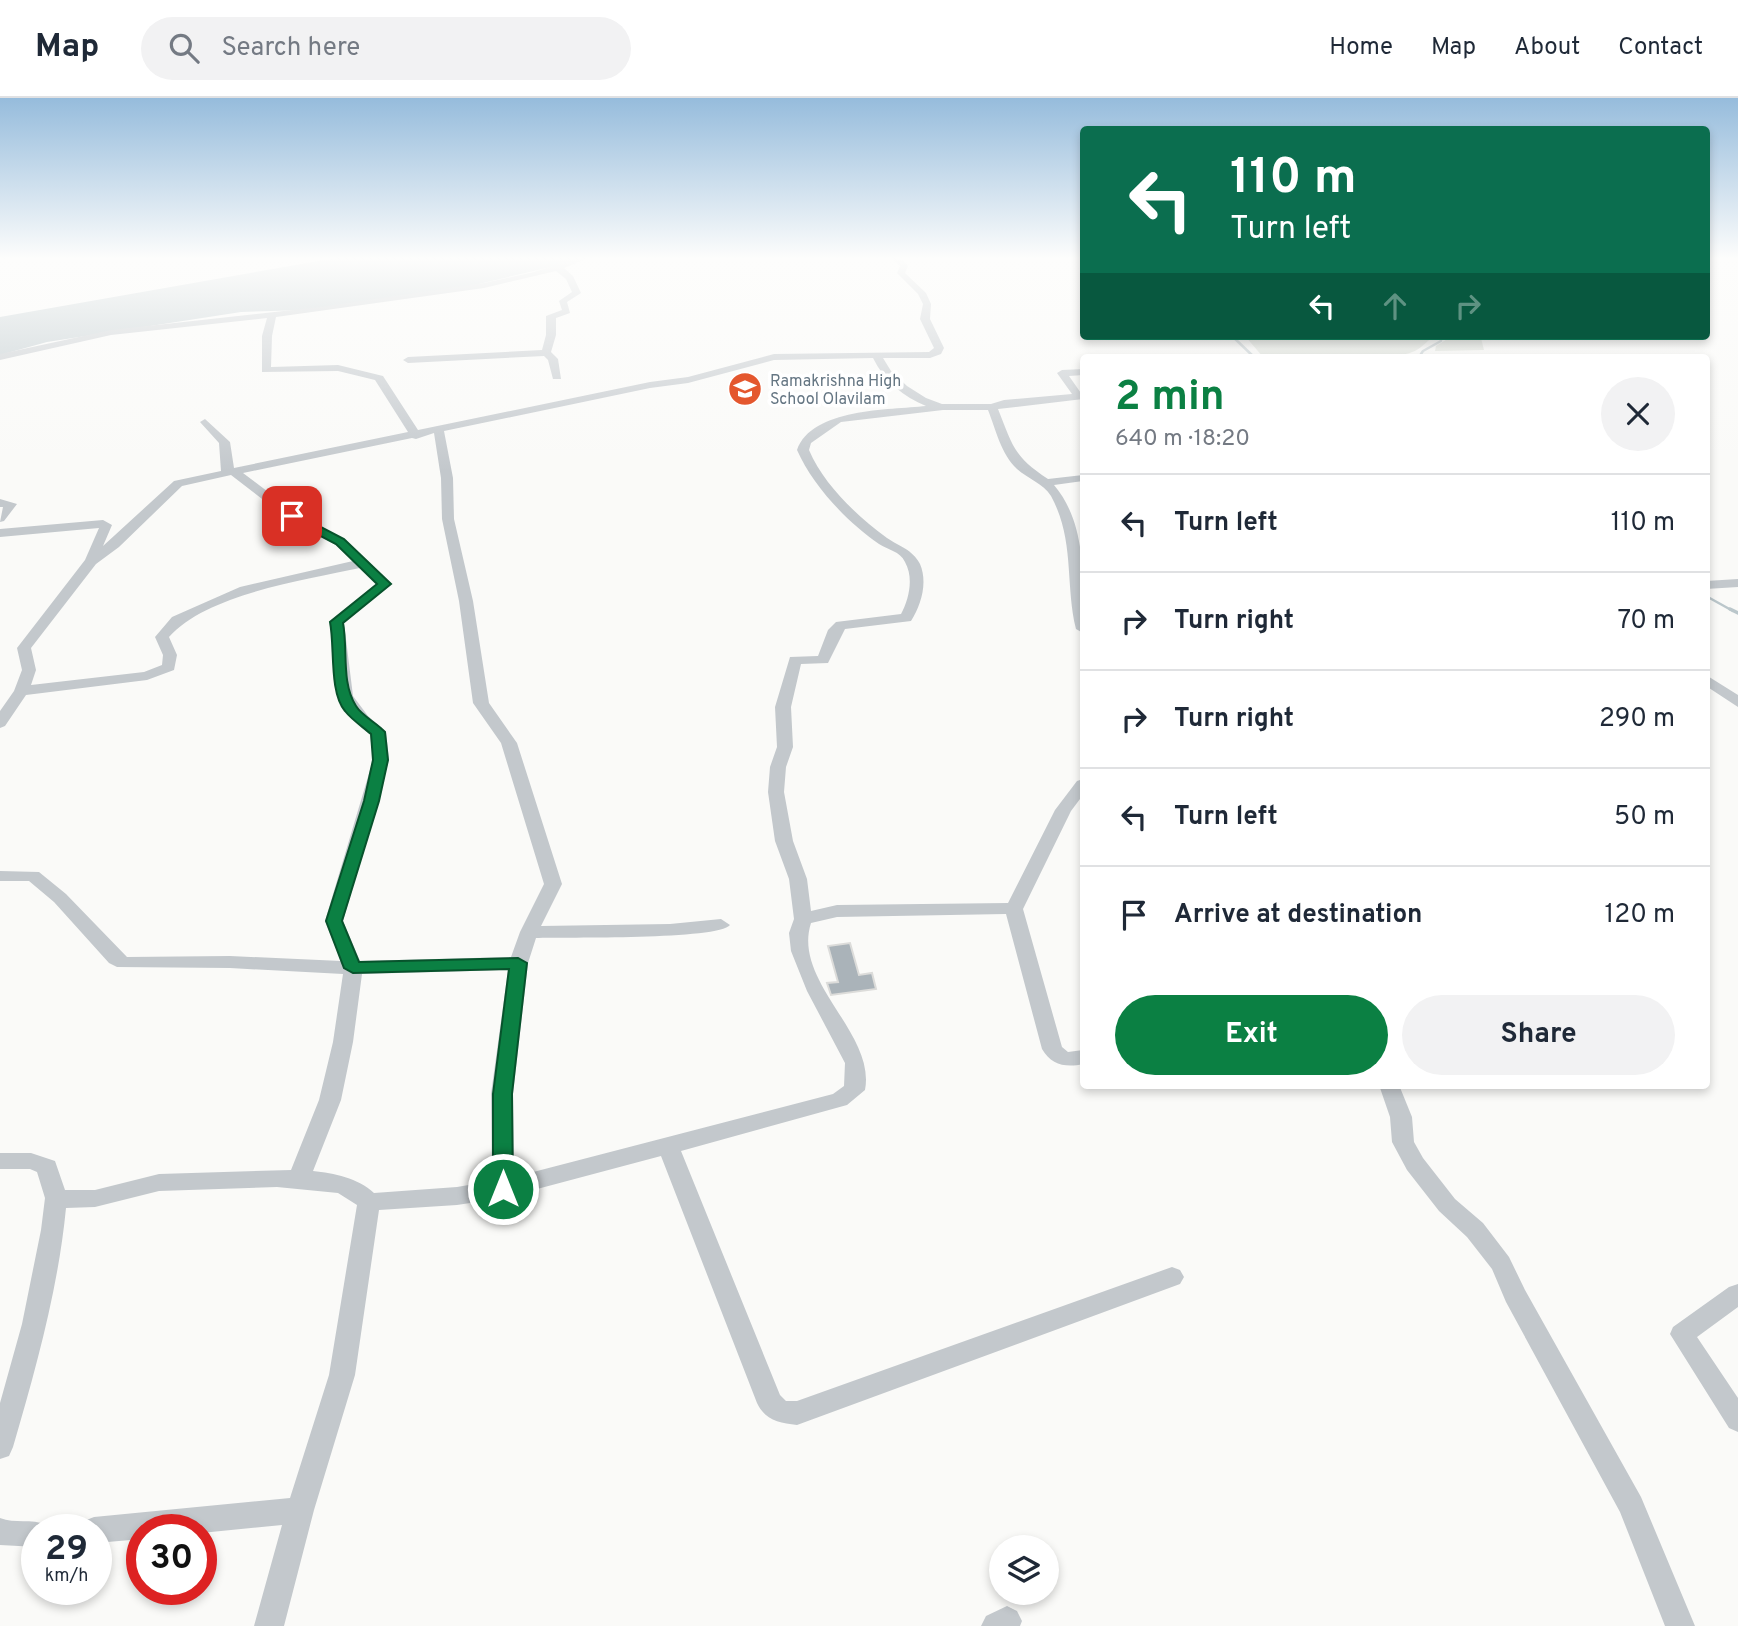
<!DOCTYPE html>
<meta charset="utf-8">
<style>
:root{--surface:#fff;--page:#f2f2f3;--text:#1f2937;--muted:#747a83;--line:#e0e1e3;--accent:#0b8043}
body{margin:0;font-family:Overpass,sans-serif;background:var(--page);color:var(--text);height:100vh;display:flex;flex-direction:column;font-size:26px;white-space:nowrap}
*{box-sizing:border-box;margin:0}
p{font-size:23px;color:var(--muted)}
.icon{flex:none;width:38px;height:38px;fill:none;stroke:currentColor;stroke-width:2;stroke-linecap:round;stroke-linejoin:round}
.map{position:relative;flex:1;overflow:hidden}
.panel{position:absolute;left:1080px;top:256px;width:630px;height:735px;display:flex;flex-direction:column;background:var(--surface);border-radius:7px;box-shadow:0 4px 10px #0003}
.panel>*{flex:none}
.banner{position:absolute;left:1080px;top:28px;width:630px;height:214px;border-radius:7px;box-shadow:0 4px 10px #0003;background:#0b6e4f;color:#fff;overflow:hidden}
.buttons{position:absolute;left:989px;top:1437px;display:grid;gap:14px}
.buttons a{display:grid;place-items:center;width:70px;height:70px;border-radius:50%;background:var(--surface);box-shadow:0 4px 10px #0003;font-size:35px}
.speed{position:absolute;left:21px;top:1416px;display:flex;gap:14px;font-size:35px;font-weight:700;text-align:center}
.speed>*{display:grid;place-content:center;width:91px;height:91px;border-radius:50%;background:var(--surface);box-shadow:0 4px 10px #0003;line-height:1}
.speed small{font-size:18px;font-weight:400}
.speed .limit{border:10px solid #d22;background:#fff;color:#111}
.pin{position:absolute;display:grid;place-items:center;width:60px;height:60px;color:#fff;margin:-30px;border-radius:14px;box-shadow:0 4px 10px #0006}
.me{position:absolute;width:77px;margin:-38px;rotate:0deg;stroke-linejoin:round;filter:drop-shadow(0 0 5px #0008)}
.turn{display:flex;align-items:center;gap:24px;height:147px;padding:0 35px;font-size:32px}
.turn .icon{width:91px;height:91px;stroke-width:2.5}
.turn b{display:block;font-size:49px;line-height:60px}
.lanes{display:flex;align-items:center;height:66px;padding:0 35px;background:#0003;justify-content:center;gap:35px;direction:ltr}
.lanes .off{opacity:.35}
.round{display:grid;place-items:center;flex:none;width:74px;height:74px;border-radius:37px;background:var(--page)}
.summary{display:flex;align-items:center;justify-content:space-between;height:119px;padding:0 35px}
h1{font-size:42px;font-weight:700;line-height:52px;color:var(--accent)}
.button{display:flex;gap:14px;margin-top:auto;padding:14px 35px}
.button a{flex:1;height:80px;border-radius:42px;background:var(--accent);color:#fff;font-size:28px;font-weight:700;line-height:80px;text-align:center}
.button a+a{background:var(--page);color:var(--text)}
ul{padding:0;list-style:none}
li{display:flex;align-items:center;gap:21px;height:98px;padding:0 35px;border-top:2px solid var(--line)}
li div{flex:1}
li b{display:block;font-size:26px}
li em{font-style:normal}
header{display:flex;align-items:center;gap:42px;box-sizing:border-box;height:98px;padding:0 35px;background:var(--surface);border-bottom:2px solid var(--line)}
header strong{font-size:33px}
nav{display:flex;gap:38px;margin-inline-start:auto;font-size:24px}
.search{width:490px;height:63px;background:var(--page);display:flex;align-items:center;gap:18px;box-sizing:border-box;padding:0 24px;border-radius:38px;color:var(--muted);font-size:26px}
.map>svg:first-child{display:block}
.green{fill:#dadfd7}
.water{fill:#bbc7cb}
.lines{fill:none;stroke-linecap:round;stroke-linejoin:round}
.stream-far1{stroke:#bbc7cb;stroke-width:2.5}
.stream{stroke:#bbc7cb;stroke-width:3.5}
.building{fill:#aab3b9;stroke:#dcdcda;stroke-width:2}
.street{fill:#c3c8cc;fill-rule:evenodd}
.route{fill:#0b8043;stroke:#07532c;stroke-width:2}
.labels{text-anchor:middle;stroke-width:7;stroke-linejoin:round;paint-order:stroke}
.far-poi-label{font-size:16px;fill:#657683;stroke:#fff;text-anchor:start}
</style>
<header>
<strong>Map</strong>
<div class="search"><svg class="icon" aria-label="search" viewBox="0 0 24 24"><circle cx="10" cy="10" r="6"/><path d="M15 15l6 6"/></svg>Search here</div>
<nav><a>Home</a><a>Map</a><a>About</a><a>Contact</a></nav>
</header>
<div class="map">
<svg width="1738" height="1528" viewBox="0 0 1738 1528">
<rect width="100%" height="100%" fill="#fafaf8"/>
<!-- green -->
<path class="green" d="M1245,238h191c-8,3 -13,11 -21,15 -29,13 -117,6 -152,6z
M1449,238h36l-4,2 3,12 -49,1 1,-5 13,-8z"/>
<!-- water -->
<path class="water" d="M341,159h241l-14,6 -102,24 -160,23 -65,2 -194,30 -47,13v-38z"/>
<g class="lines">
<!-- stream-far1 -->
<path class="stream-far1" d="M1232,238l22,21
M1419,259l4,-6 18,-10 -1,-5
M1706,498l27,15"/>
<!-- stream -->
<path class="stream" d="M1730,511l8,4"/>
</g>
<!-- building -->
<path class="building" d="M850,845l9,32 13,-2 4,16 -45,6 -4,-12 11,-1 -10,-36z"/>
<g class="lines">
<!-- street -->
<path class="street" d="M0,159h21l-21,3z
M580,159h11l-27,11 9,8 8,17 -14,9 3,11 -14,5v17l-5,17 7,7 3,20h-8l-5,-19 -4,-4 -136,7 -5,-3 5,-3 134,-7 4,-15v-19l16,-6 -3,-9 13,-9 -6,-13 -10,-8 -72,17 -208,29 -4,19 -1,31 67,-2 45,11 35,54 232,-48 38,-5 86,-23 155,-2 5,-4 -14,-29 3,-15 -5,-10 -21,-21 3,-7 -11,-9h12l7,9 -3,7 21,20 5,11 -1,15 14,29 -3,6 -11,4h-47l8,13 16,15 19,12 16,6h49l13,-4 68,-6 -15,-21 5,-3 21,-1v6l-14,1 14,20v3l-85,10c15,37 15,47 50,70l35,-4v6l-29,4c34,40 29,99 29,148l-7,-4c-11,-45 -1,-89 -25,-133 -8,-13 -23,-17 -34,-27 -16,-15 -21,-39 -29,-59h-45l-102,12 -30,21 -2,7c15,35 48,66 78,88 13,9 25,11 33,26 8,19 1,41 -9,57l-66,8 -17,34 -27,1 -10,43 2,40 -7,20 -2,25 9,49 14,38 4,32 26,-6 171,-2 47,-93 22,-29 6,-2v16l-12,16 -48,98 39,138 6,5 15,-2v14c-17,4 -32,1 -41,-15l-36,-135 -169,3 -26,6c-19,59 65,110 54,167l-18,15 -166,46 99,244 6,6h11l375,-134 8,3 4,7 -4,7 -383,141c-18,-2 -32,-5 -40,-22l-96,-247 -158,42 -46,7 -78,5 -24,165 -41,135 -30,116h-30l28,-101 -81,8v-3h-59v9l-46,4v-13h-16l4,-9 10,-4 196,-19 39,-123 28,-170 -19,-12 -61,-6 -118,4 -64,16 -29,1c-8,82 -30,160 -53,239l-4,9 -9,3v-56l22,-79 19,-94 4,-32 -8,-26 -7,-3h-30v-16h31l24,8 10,29h30l64,-16 132,-4 28,-70 14,-58 10,-68 -113,-6 -113,-1 -8,-4 -55,-61 -25,-21h-29v-10l39,1 27,22 61,63 103,-1 111,5 -16,-40 48,-161 -3,-26c-44,-36 -33,-61 -40,-112l47,-38 -17,-16c-56,12 -153,26 -191,69l8,18 -3,15 -27,10 -121,15 -21,31 -5,2v-17l14,-20 8,-21 -5,-22 68,-88 14,-32 -99,9v-8l103,-9 9,5 -9,21 71,-65 47,-10 -2,-28 -19,-21 5,-3 25,23 4,26 174,-36 -33,-52 -37,-9 -76,1v-36l5,-18 -156,17 -111,25v-6l111,-24 209,-23 164,-24 50,-11zM873,260c11,23 31,39 53,48 -37,4 -114,2 -129,44 16,36 50,72 82,94 9,6 21,7 26,18 9,16 4,37 -4,52l-65,8 -8,8 -10,26 -28,1 -15,50 2,40 -7,20 -2,25 7,49 14,38 5,40 -5,14 2,18 16,40 38,72 -1,23 -11,8 -319,83 -1,-83 15,-131 8,-25c28,-1 183,2 194,-13l-9,-6 -51,5 -129,2 21,-42 -45,-141 -28,-40 -16,-102 -19,-82 -1,-41 -9,-47 206,-43 38,-5 86,-23zM434,335l7,45 1,41 17,82 14,102 28,40 43,141 -24,48 -9,25 -151,4 -17,-40 46,-161 -3,-28 -18,-16 -15,-20 -9,-73 48,-39 -48,-45 -48,-26 -53,-40 169,-35 4,1zM231,377l57,44 48,26 17,16 -113,26 -68,30 -17,20 8,18 -1,10 -18,7 -113,13 5,-15 -5,-22 65,-84 23,-17 63,-61zM508,872l-17,124 1,87 -35,6 -83,6c-16,-15 -40,-20 -61,-22l28,-71 12,-58 9,-68z
M0,401l17,5 -13,17 -4,1 3,-15h-3z
M1738,481v8l-32,2v-8z
M1706,577l32,20v12l-32,-21z
M1379,987h20l13,32 2,25 9,16 32,41 28,24 26,34 16,33 116,207 54,129h-30l-45,-114 -114,-210 -14,-33 -25,-32 -28,-26 -32,-41 -15,-28 -2,-25z
M1738,1186v23l-41,30 41,61v34l-9,-4 -59,-94 3,-7 56,-40z
M0,1420c15,6 31,0 47,7l2,5h-12v17l-37,-2z
M1007,1508l10,5 5,10 -2,5h-39l5,-10z"/>
</g>
<!-- sky -->
<linearGradient id="sky" x2="0" y2="1"><stop stop-color="#96bcdc"/><stop offset="0.43" stop-color="#fdfdfc"/><stop offset="1" stop-color="#fdfdfc" stop-opacity="0"/></linearGradient>
<rect width="1738" height="373" fill="url(#sky)"/>
<!-- route -->
<path class="route" d="M288,416h8l48,25 47,45 -48,39c5,26 -2,60 13,83 6,10 21,17 29,26l3,28 -9,41 -37,120 17,41 159,-4 9,5 -15,131 1,95 -3,5 -7,3 -7,-3 -3,-5v-95l16,-125 -156,4 -9,-5 -18,-47 38,-120 9,-41 -2,-26c-8,-7 -19,-14 -26,-23 -16,-19 -10,-64 -15,-89l47,-38 -41,-40 -48,-25z"/>
<!-- icons -->
<defs>
<g id="school-disc" transform="scale(1.75)"><circle r="9.5" fill="#e4572e" stroke="#fff"/><path d="M0-5L7-2L0 1L-7-2ZM-4 1L0 2.5L4 1V4Q0 6-4 4Z" fill="#fff"/></g>
</defs>
<g fill-rule="evenodd">
<use href="#school-disc" x="745" y="291"/>
</g>
<g class="labels">
<!-- far-poi labels -->
<g class="far-poi-label">
<text x="770" y="288">Ramakrishna High<tspan x="770" dy="18">School Olavilam</tspan></text>
</g>
</g>
</svg>
<div class="buttons">
<a><svg class="icon" aria-label="layers" viewBox="0 0 24 24"><path d="M12 4l9 5-9 5-9-5zM3 14l9 5 9-5"/></svg></a>
</div>
<div class="speed"><div>29<small>km/h</small></div><div class="limit">30</div></div>
<div class="pin" style="left:292px;top:418px;background:#d93025"><svg class="icon" aria-label="arrive" viewBox="0 0 24 24"><path d="M6 21V4h12l-3 4 3 4H6"/></svg></div>
<svg class="me" style="left:503px;top:1091px" viewBox="-20 -20 40 40"><circle r="17" fill="#0b8043" stroke="#fff" stroke-width="3"/><path d="M0-11L8 9 0 5-8 9z" fill="#fff"/></svg>
<div class="banner">
<div class="turn"><svg class="icon" aria-label="left" viewBox="0 0 24 24"><path d="M17 20v-9H6M10 6l-5 5 5 5"/></svg><div><b>110 m</b>Turn left</div></div>
<div class="lanes"><svg class="icon" aria-label="left" viewBox="0 0 24 24"><path d="M17 20v-9H6M10 6l-5 5 5 5"/></svg><svg class="icon off" aria-label="ahead" viewBox="0 0 24 24"><path d="M12 20V5M6 11l6-6 6 6"/></svg><svg class="icon off" aria-label="right" viewBox="0 0 24 24"><path d="M7 20v-9h11M14 6l5 5-5 5"/></svg></div>
</div>
<section class="panel">
<div class="summary"><div><h1>2 min</h1><p>640 m · 18:20</p></div><a class="round"><svg class="icon" aria-label="close" viewBox="0 0 24 24"><path d="M6 6l12 12M18 6L6 18"/></svg></a></div>
<ul>
<li><svg class="icon" aria-label="left" viewBox="0 0 24 24"><path d="M17 20v-9H6M10 6l-5 5 5 5"/></svg><div><b>Turn left</b></div><em>110 m</em></li>
<li><svg class="icon" aria-label="right" viewBox="0 0 24 24"><path d="M7 20v-9h11M14 6l5 5-5 5"/></svg><div><b>Turn right</b></div><em>70 m</em></li>
<li><svg class="icon" aria-label="right" viewBox="0 0 24 24"><path d="M7 20v-9h11M14 6l5 5-5 5"/></svg><div><b>Turn right</b></div><em>290 m</em></li>
<li><svg class="icon" aria-label="left" viewBox="0 0 24 24"><path d="M17 20v-9H6M10 6l-5 5 5 5"/></svg><div><b>Turn left</b></div><em>50 m</em></li>
<li><svg class="icon" aria-label="arrive" viewBox="0 0 24 24"><path d="M6 21V4h12l-3 4 3 4H6"/></svg><div><b>Arrive at destination</b></div><em>120 m</em></li>
</ul>
<div class="button"><a>Exit</a><a>Share</a></div>
</section>
</div>
